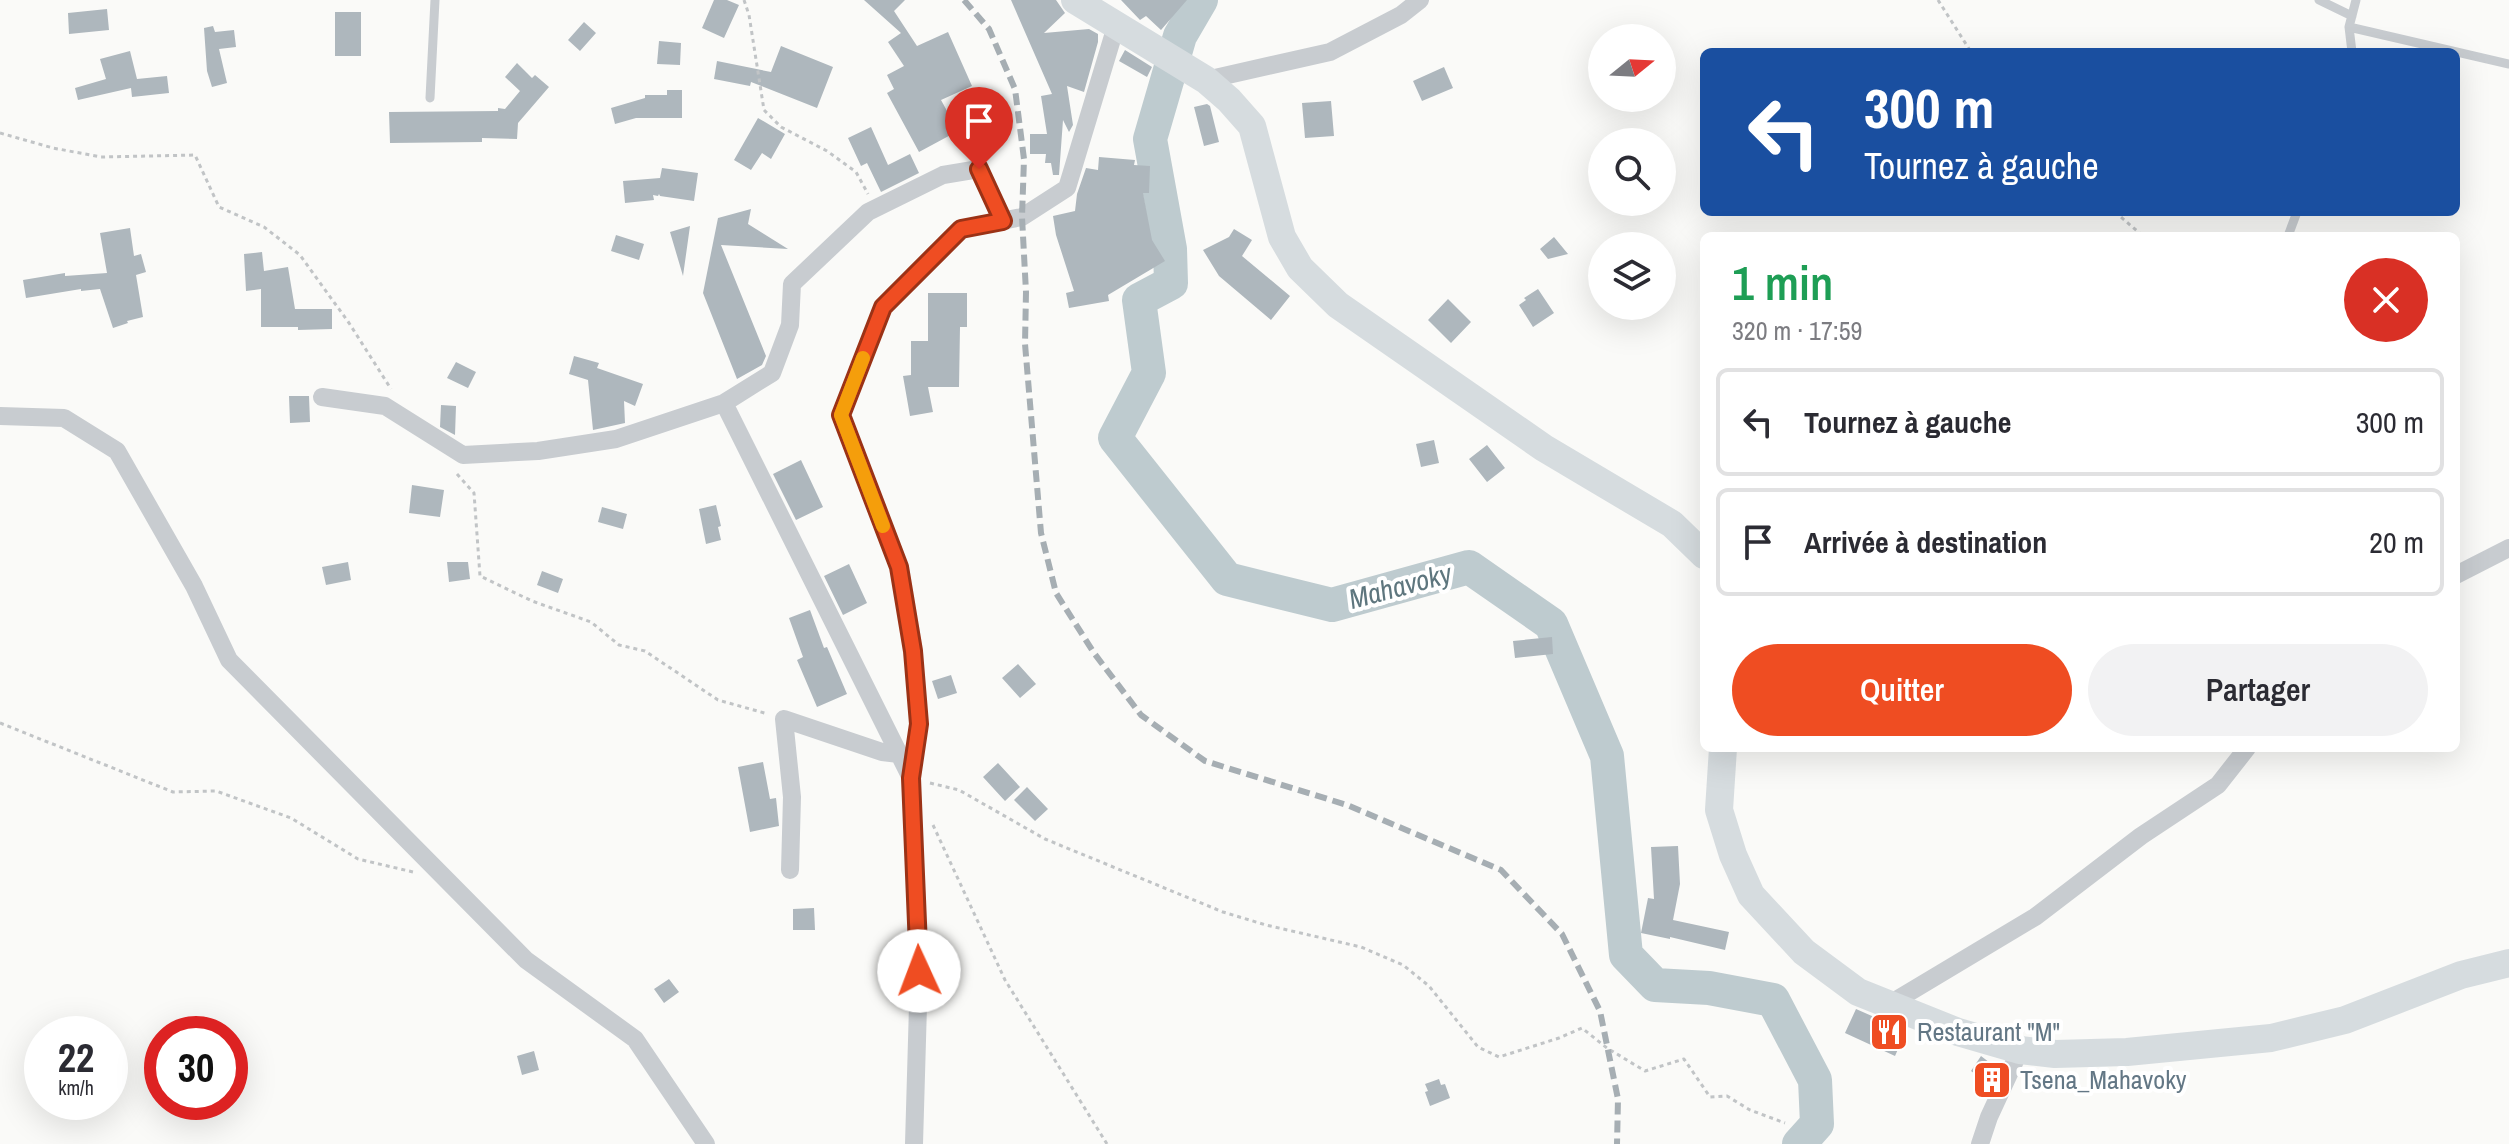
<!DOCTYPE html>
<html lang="fr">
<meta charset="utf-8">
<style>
:root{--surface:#fff;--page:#f2f2f3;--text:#2b2b33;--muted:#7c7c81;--line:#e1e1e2;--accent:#ef4d22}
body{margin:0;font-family:"Archivo Narrow",sans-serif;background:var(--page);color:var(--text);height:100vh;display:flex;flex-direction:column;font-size:30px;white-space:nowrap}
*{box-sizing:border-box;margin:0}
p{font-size:26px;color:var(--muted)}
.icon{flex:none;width:44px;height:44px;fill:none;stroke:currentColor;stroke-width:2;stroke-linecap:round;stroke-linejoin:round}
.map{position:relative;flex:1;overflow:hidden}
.panel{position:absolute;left:1700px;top:232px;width:760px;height:520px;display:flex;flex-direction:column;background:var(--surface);border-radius:12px;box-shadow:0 8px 32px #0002}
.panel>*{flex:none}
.banner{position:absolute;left:1700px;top:48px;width:760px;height:168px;border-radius:12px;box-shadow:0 8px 32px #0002;background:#1a4fa0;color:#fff;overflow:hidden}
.needle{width:52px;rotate:72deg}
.tools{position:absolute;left:1588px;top:24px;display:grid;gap:16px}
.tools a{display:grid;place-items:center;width:88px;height:88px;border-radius:50%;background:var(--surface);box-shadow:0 8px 32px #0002;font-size:40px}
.speed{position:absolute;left:24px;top:1016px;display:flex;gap:16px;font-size:40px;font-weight:700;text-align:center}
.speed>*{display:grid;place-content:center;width:104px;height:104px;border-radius:50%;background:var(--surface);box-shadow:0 8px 32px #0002;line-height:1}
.speed small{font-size:20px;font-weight:400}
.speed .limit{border:12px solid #d22;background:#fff;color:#111}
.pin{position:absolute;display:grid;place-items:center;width:68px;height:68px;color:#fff;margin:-82px -34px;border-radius:50% 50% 50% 0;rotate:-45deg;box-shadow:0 0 8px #0007}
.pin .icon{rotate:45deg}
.me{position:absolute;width:88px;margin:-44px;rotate:358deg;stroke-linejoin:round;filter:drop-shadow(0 0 6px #0008)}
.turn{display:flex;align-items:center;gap:28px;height:168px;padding:0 32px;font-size:36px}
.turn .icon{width:104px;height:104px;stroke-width:2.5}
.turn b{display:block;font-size:56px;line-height:68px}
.round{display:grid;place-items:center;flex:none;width:84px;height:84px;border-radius:42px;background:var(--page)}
.headline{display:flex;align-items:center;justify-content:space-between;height:136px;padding:0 32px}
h1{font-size:48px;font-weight:600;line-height:60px;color:#1e9e55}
.cta{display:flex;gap:16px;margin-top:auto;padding:16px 32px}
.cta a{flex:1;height:92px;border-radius:48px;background:var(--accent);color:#fff;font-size:32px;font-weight:600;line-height:92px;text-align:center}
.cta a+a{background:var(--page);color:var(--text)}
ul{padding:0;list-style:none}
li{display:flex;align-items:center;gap:24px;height:108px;margin:0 16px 12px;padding:0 16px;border:4px solid var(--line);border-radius:12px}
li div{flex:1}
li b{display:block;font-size:30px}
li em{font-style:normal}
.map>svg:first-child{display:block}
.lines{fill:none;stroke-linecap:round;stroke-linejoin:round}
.river{stroke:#becbcf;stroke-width:34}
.building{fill:#aeb7bd}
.path{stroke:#c1c4c6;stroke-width:3;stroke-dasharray:4 4;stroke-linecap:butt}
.service{stroke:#c8ccd0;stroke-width:9}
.minor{stroke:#c8ccd0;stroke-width:18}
.primary{stroke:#d6dcdf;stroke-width:28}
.rail{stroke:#a6aeb3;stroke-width:6;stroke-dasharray:12 6;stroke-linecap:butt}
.route-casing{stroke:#9b3216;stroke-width:20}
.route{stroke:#ef4d22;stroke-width:14}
.slow{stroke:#f59e0b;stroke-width:14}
.labels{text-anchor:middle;stroke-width:8;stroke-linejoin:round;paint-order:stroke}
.poi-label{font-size:26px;fill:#637785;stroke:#fff;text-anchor:start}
.water-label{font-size:28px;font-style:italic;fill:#5e767e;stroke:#fff}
</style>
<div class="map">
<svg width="2509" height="1144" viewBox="0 0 2509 1144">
<rect width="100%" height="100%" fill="#fafaf8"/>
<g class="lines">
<!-- river -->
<path class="river" d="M1201,0l-21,36 -30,103 20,110 1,34 -32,17 10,73 -34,65 112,141 105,26 137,-38 82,57 56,132 19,199 29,30 54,3 64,12 42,80 2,44 -18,20"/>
</g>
<!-- building -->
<path class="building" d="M714,0h13l12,5 -15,33 -22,-10z
M864,0h41l-11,11 23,35 31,-14 24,54 -31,14 17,31 -39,21 -32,-59 7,-4 -7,-14 17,-9 -16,-24 13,-9z
M1011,0h45l9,13 -21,20 45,-4 9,5v8l-14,50 -17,-6 6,39 -4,7 -6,-12 -4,55h-6l-2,-12h-6l1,-9h-16v-20h17l-6,-38 11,-2z
M1121,0h66l-26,30 -15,-14 -6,4z
M107,9l2,21 -40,4 -1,-21z
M335,12h26v44h-26z
M584,22l12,11 -16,18 -12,-11z
M213,26l2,6 19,-2 2,17 -17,2 8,34 -15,4 -5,-16 -3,-43z
M659,41l22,2 -1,22 -23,-1z
M781,46l52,21 -16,41 -66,-26 -1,4 -36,-7 3,-18 54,11z
M1125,50l27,17 -5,10 -28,-16z
M130,51l7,28 30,-3 2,17 -37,4 -1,-9 -53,12 -3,-12 31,-9 -6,-20z
M517,63l15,15 3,-3 14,12 -31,36 -1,16 -35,-1v4l-92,1 -1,-31 109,-1v-3l7,1 15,-18 -15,-14z
M1444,67l9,21 -31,13 -9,-20z
M667,90h15v28h-46l-21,6 -4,-16 34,-10v-3h22z
M1331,101l3,35 -29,2 -3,-35z
M1207,104l3,2 9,36 -15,4 -10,-39z
M758,118l27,16 -14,25 -9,-6 -11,17 -17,-10z
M871,127l17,38 22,-11 9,19 -38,19 -14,-29 -6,3 -13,-28z
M1099,157l36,3 -1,5 16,1 -1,27h-6l9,47 13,21 -57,34 1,6 -40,7 -3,-15 8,-2 -18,-56 -3,-19 22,-5 2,-17 9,-26 12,2z
M662,168l36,5 -4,28 -34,-5 -1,-2 -1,2 -5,-1 1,5 -29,3 -2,-22 37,-3z
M751,209l-3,15 40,25 -67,-4 45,111 -4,9 -25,14 -34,-86 15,-75z
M690,226l-7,50 -13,-44z
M130,228l4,28 7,-2 5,18 -10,3 7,42 -16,4 1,2 -15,5 -13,-39 -19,2v-2l-55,9 -3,-18 42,-7v3l42,-3 -7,-40z
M1234,229l18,11 -10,16 48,40 -19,24 -52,-44 -16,-26 26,-13z
M616,235l28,9 -5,16 -28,-9z
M1554,237l14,17 -20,5 -8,-10z
M262,252l2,19 24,-4 7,42h37v20l-34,1v-3h-37v-38l-15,2 -2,-37z
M1538,289l16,24 -21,14 -14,-22 7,-5 -2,-2z
M928,293h39v34h-7l-1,60h-31l5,25 -23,4 -7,-40 8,-1v-34h17z
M1448,299l23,23 -20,21 -23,-23z
M574,356l25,7 -2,5 46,16 -8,22 -11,-5 1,22 -32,7 -5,-50 -19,-6z
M456,362l20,10 -8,16 -21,-10z
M289,396h20l1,26 -20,1z
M441,405l15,1 -1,29 -15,-8z
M1434,440l5,23 -18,4 -5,-23z
M1487,445l18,23 -18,14 -18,-23z
M801,460l22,47 -27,13 -23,-46z
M412,485l32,5 -4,27 -31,-4z
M716,505l5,21 -3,1 3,13 -15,4 -7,-35z
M602,507l25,7 -4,15 -25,-7z
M348,562l3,18 -25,5 -4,-18z
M447,562h21l2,17 -21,3z
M849,564l18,39 -24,12 -19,-39z
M542,571l21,8 -5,14 -21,-8z
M810,610l14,38 3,-1 20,47 -30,13 -20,-47 6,-3 -14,-39z
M1552,637l1,17 -38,4 -2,-17z
M1018,664l18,20 -16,14 -18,-20z
M951,675l6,18 -19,6 -6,-18z
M763,762l7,37 6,-1 3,28 -29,6 -12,-65z
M998,763l22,24 -15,14 -22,-24z
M1027,787l21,22 -13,12 -21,-21z
M1678,846l2,38 -7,36 56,12 -4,18 -55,-13v2l-29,-6 7,-35 6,1 -3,-52z
M814,908l1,22h-22v-21z
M669,979l10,13 -15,11 -10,-14z
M1856,1009l50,22 -11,25 -50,-23z
M534,1051l5,19 -17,5 -5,-19z
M1981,1056l17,13 -8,16 -19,-14z
M1439,1079l2,6 4,-1 5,14 -20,8 -5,-14 3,-1 -3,-7z"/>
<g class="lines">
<!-- path -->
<path class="path" d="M744,0l5,15 15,95 17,17 46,24 29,21 12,22
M1938,0l33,52
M0,133l53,15 48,9 94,-2 24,52 45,20 36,28 49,68 42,66
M2115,212l28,24
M457,474l17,19 6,83 52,25 59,21 28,23 26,6 73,49 50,14
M0,723l173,69 43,-1 75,27 67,41 55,13
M930,783l29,7 86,49 178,73 43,13 95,22 42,18 26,21 49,61 21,10 60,-19 23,-10 25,20 38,23 39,-12 26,38 17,-1 23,14 35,13
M933,825l72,155 102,164"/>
<!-- service -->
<path class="service" d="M2319,0l33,16
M2349,27l160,37
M2352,52l-3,-25 7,-27
M430,98l5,-98
M2288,236l9,-24"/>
<!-- minor -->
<path class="minor" d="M1206,80l124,-28 71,-37 19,-15
M322,397l63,9 78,49 75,-4 78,-12 108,-36
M0,416l64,2 53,33 77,135 35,74 297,300 109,79 71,105
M2456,575l53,-27
M911,778l-187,-375 48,-30 18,-48 2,-41 76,-72 75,-37 36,-6 24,52
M790,870l2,-73 -8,-78 98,33 17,2
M1888,1005l147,-88 106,-81 77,-51 29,-37
M914,1144l5,-173 -8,-193 8,-54 -6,-73 -14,-84 -58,-152 42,-108 78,-78 61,-12 45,-29 49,-162
M1980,1144l9,-27 31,-67"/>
<!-- primary -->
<path class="primary" d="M1075,0l131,80 23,20 23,26 30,111 18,31 38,37 206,143 128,76 32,31
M1723,748l-4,62 14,45 18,40 53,57 54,40 100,40 62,18 35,4 72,-2 144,-14 74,-18 116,-45 48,-12"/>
<!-- rail -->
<path class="rail" d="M964,0l25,29 26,60 9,70 -2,58 4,75 -1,52 16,189 15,60 38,60 47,62 64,46 142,44 154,65 61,64 38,77 18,88 -1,45"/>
</g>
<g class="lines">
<!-- route casing -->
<g class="route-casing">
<path id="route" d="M919,971l-8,-193 8,-54 -6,-73 -14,-84 -58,-152 42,-108 78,-78 42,-8 -24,-52"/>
</g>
<!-- route -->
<use href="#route" class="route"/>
<!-- slow -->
<path class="slow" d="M863,358l-22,57 42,111"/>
</g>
<!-- icons -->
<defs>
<g id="restaurant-square" transform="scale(2)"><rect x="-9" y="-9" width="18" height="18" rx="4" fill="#ef4d22" stroke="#fff"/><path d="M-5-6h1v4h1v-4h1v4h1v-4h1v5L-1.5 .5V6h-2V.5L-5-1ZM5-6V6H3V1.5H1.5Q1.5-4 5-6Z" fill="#fff"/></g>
<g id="building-square" transform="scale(2)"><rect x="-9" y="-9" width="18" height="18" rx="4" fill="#ef4d22" stroke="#fff"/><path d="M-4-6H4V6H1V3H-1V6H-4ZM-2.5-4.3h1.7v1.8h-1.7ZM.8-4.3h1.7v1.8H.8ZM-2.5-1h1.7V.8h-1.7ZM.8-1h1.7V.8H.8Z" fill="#fff"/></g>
</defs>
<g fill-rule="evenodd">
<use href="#restaurant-square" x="1889" y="1032"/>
<use href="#building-square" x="1992" y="1080"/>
</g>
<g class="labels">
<!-- poi labels -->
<g class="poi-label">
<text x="1917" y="1041">Restaurant "M"</text>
<text x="2020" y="1089">Tsena_Mahavoky</text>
</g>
<!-- water labels -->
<g class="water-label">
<text transform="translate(1400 586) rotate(-15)" y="10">Mahavoky</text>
</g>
</g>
</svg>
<div class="tools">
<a><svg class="needle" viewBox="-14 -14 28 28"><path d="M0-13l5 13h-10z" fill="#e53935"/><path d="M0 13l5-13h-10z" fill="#7c7c81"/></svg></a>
<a><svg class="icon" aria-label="search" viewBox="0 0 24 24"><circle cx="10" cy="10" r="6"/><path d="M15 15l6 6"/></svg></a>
<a><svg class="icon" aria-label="layers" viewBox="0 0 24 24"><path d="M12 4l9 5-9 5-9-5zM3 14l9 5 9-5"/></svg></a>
</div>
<div class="speed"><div>22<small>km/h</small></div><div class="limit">30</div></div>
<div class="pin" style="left:979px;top:169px;background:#d93025"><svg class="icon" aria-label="arrive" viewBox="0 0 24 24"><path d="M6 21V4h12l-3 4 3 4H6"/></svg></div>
<svg class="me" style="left:919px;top:971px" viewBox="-20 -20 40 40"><circle r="19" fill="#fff"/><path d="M0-13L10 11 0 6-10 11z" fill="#ef4d22"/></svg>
<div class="banner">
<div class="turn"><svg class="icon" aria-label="left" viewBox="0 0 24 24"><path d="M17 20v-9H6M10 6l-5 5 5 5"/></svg><div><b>300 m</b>Tournez à gauche</div></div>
</div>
<section class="panel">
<div class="headline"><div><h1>1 min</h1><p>320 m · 17:59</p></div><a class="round" style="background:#d93025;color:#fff"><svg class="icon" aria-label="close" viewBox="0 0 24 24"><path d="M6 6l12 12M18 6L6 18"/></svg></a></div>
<ul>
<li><svg class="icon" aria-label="left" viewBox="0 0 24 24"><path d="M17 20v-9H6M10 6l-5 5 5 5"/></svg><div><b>Tournez à gauche</b></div><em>300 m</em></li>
<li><svg class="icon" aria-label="arrive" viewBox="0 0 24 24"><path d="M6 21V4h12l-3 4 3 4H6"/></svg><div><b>Arrivée à destination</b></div><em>20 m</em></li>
</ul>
<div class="cta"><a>Quitter</a><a>Partager</a></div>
</section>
</div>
